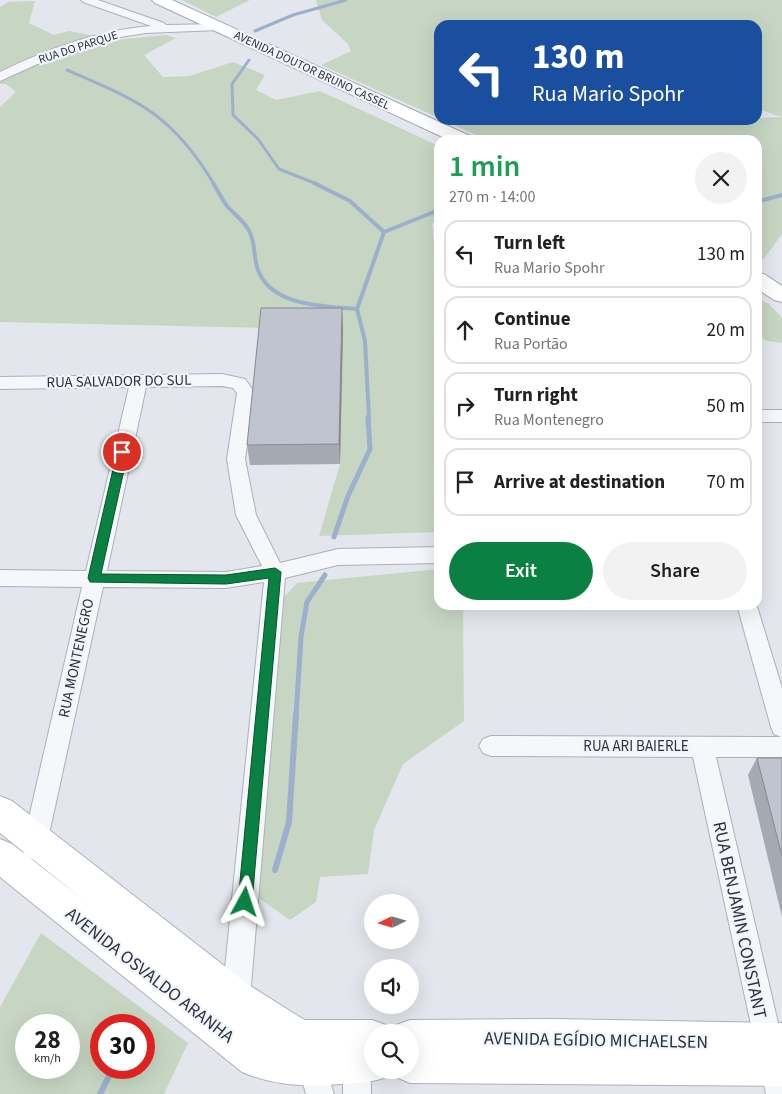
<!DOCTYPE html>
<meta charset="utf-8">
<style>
:root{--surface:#fff;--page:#f2f2f2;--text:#202124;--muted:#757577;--line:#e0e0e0;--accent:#0b8043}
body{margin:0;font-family:"Source Sans 3",sans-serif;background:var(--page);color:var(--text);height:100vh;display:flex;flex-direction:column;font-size:19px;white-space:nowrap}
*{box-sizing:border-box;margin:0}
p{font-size:16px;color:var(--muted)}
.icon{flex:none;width:28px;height:28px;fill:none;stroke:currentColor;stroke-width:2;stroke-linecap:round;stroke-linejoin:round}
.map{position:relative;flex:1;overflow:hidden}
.sheet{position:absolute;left:434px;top:135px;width:328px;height:475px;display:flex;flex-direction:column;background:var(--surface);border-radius:15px;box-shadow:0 5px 20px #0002}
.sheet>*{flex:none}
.banner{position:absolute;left:434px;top:20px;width:328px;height:105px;border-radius:15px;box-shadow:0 5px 20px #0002;background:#1a4fa0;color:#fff;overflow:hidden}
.needle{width:32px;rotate:265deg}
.fabs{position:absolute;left:364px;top:894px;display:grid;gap:10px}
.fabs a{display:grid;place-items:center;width:55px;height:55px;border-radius:50%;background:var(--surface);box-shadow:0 5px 20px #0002;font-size:25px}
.speed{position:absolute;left:15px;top:1014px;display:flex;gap:10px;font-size:25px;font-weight:700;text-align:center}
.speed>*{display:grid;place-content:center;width:65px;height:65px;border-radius:50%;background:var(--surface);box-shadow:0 5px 20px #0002;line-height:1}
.speed small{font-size:12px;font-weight:400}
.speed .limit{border:8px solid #d22;background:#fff;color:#111}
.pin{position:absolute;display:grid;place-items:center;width:42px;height:42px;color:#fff;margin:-21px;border:2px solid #fff;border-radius:50%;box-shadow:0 1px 5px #0007}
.me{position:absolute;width:55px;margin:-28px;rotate:5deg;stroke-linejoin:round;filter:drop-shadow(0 0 4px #0008)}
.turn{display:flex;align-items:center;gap:18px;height:105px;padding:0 15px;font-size:22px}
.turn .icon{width:65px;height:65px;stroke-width:2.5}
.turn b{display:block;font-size:35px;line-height:42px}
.round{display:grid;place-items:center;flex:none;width:52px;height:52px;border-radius:26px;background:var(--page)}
.overview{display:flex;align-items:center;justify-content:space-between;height:85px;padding:0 15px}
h1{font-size:30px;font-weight:600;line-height:38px;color:#1e9e55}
.primary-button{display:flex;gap:10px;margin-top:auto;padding:10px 15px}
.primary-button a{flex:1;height:58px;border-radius:30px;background:var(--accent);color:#fff;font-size:20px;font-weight:600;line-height:58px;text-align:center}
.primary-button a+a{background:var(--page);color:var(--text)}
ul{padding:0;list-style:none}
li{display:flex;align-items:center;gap:15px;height:68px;margin:0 10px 8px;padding:0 5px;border:2px solid var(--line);border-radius:15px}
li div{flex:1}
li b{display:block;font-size:19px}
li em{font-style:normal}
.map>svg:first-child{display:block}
.green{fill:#c7d6c3;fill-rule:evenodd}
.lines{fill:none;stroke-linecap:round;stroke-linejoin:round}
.stream-far3{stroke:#9cb0cd;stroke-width:3}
.stream-far2{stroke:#9cb0cd;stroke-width:4}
.stream-far1{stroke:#9cb0cd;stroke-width:5}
.stream{stroke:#9cb0cd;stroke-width:6}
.street-casing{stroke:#abb0ba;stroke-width:2}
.secondary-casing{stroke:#abb0ba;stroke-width:2}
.primary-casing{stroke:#a1a8b8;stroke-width:2}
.street{fill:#f6f7fa;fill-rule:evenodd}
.secondary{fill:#fff;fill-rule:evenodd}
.primary{fill:#fff;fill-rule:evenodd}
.wall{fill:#a5a9b2}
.shaded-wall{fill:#868991}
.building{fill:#c0c4cf;stroke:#868991}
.route{fill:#0b8043;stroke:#07532c}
.labels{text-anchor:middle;stroke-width:4.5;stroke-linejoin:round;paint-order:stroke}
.far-street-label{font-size:12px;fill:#293145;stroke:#f3f5f9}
.street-label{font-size:15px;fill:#293145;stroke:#f3f5f9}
.near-street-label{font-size:18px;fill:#293145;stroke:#f3f5f9}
</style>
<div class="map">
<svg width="782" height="1094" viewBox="0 0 782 1094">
<rect width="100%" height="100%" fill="#e3e6ec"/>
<!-- green -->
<path class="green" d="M182,0h68l-34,17z
M316,0h466v234l-19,26 -7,-1v-119h-269l-44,-20h313v-2l25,-1 -25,-9v-83h-317v93l-118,-53 30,-14 -3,-7 -26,-24z
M35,1l-6,22 25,12 15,-4 46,9 51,-5 10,3 -32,17 19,22 26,-1 44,-14 32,13 -9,15 20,10 44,-9 119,55v77h-7l7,66v243l-120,4 21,-72 -76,-136 -264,-6v-215l16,-15 -10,-8h-6v-77l8,-5z
M756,297l13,7 13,14v25l-15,-2 -11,-7z
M439,569v36h24l1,116 -61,43 -29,66 -6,44 -48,3 -4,25 -26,18 -34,-24 17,-271 10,-27 14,-15z
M41,933l147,110 -24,51h-164v-87zM26,1025h43v43h-43zM101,1025h43v43h-43z"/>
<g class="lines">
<!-- stream-far3 -->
<path class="stream-far3" d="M255,31l38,-16 53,-15
M249,60l-17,24 1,31 25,24 21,30 38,15
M67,70c72,31 105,44 147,114"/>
<!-- stream-far2 -->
<path class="stream-far2" d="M213,183c5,8 9,16 14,23 7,8 16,14 21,23 8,12 5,28 10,41 14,37 67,36 99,39
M314,183l36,18 34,31
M756,202l26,-7
M369,418l-4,-77 -8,-32 27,-77 55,-22"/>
<!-- stream-far1 -->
<path class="stream-far1" d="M334,537l14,-41 22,-47 -2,-32
M296,716l5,-79 6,-35 18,-27"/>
<!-- stream -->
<path class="stream" d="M275,870l14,-48 7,-108
M100,1094l13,-26"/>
<!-- street casing -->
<g class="street-casing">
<path id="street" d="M81,0h17l66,23 2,2 53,-1 6,3 -6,3 -74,3 -43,7 -49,17 -53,24v-9c48,-23 98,-42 151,-46l-68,-24z
M222,374l23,5 10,14 -10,66 11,56 24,48 58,-14 101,-2v16l-101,2 -53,13 -35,420 -4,10 -10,4 -10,-4 -4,-10 42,-416 -38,6 -123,-1 -57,261 -3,8 -9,4 -9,-4 -3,-8 60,-261 -82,-1v-16l86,1 43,-184 -129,2v-12zM222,386l11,2 4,5 -10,66 9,56 26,51 -36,6 -119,-1 39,-184z
M756,410h26v12h-26z
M756,603l26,85v69h-66l66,283v54h-16l-73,-337 -202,-1 -8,-3 -4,-7 4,-7 8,-3 290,1 -7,-3 -3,-7 -34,-122h19z
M357,1042l10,4 4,10v38h-28v-38l4,-10z
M310,1046l10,4 14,44h-28l-10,-34 4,-10z"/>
</g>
<!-- secondary casing -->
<g class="secondary-casing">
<path id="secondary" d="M0,796l12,5 237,184 49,31 7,4h67l14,5 3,7h-17v38h17l-3,7c-15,6 -29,6 -45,7 -36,3 -66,2 -99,-12l-242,-195v-38l12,5 73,57 -85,-68z
M553,1019l229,4v63l-372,-3 -14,-6 -3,-7h17v-38h-17l3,-7 14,-5z"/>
</g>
<!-- primary casing -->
<g class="primary-casing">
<path id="primary" d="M152,0h20l298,136 3,4h-24l-294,-137z
M756,273l8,1 18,12v16l-8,-2 -18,-12z"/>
</g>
<!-- street -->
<use href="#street" class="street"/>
<!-- secondary -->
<use href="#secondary" class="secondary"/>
<!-- primary -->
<use href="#primary" class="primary"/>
</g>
<!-- wall -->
<path class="wall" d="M343,328l-3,136 -90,1 -3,-20z
M757,758h25v159l-34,-142z"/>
<!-- shaded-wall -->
<path class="shaded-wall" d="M342,308l1,20 -3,136 -1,-20z"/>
<!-- building -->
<path class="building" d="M261,308h81l-3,136 -92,1z
M757,758h25v98z"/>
<!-- route -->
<path class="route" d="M122,449l6,3 -27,122 125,1 49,-7 6,4 -29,330 -2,5 -5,2 -5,-2 -2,-5 31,-324 -43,6 -136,-2 -2,-4 29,-126z"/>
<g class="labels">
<!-- far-street labels -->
<g class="far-street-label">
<text transform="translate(78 47) rotate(-18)" y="4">RUA DO PARQUE</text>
<text transform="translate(312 70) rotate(25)" y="4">AVENIDA DOUTOR BRUNO CASSEL</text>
</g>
<!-- street labels -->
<g class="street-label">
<text transform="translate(119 381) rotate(-1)" y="5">RUA SALVADOR DO SUL</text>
<text transform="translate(76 658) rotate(-78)" y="5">RUA MONTENEGRO</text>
<text x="636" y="751">RUA ARI BAIERLE</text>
</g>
<!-- near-street labels -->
<g class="near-street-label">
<text transform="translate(740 920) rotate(78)" y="6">RUA BENJAMIN CONSTANT</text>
<text transform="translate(150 975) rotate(38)" y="6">AVENIDA OSVALDO ARANHA</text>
<text transform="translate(596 1040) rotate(1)" y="6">AVENIDA EGÍDIO MICHAELSEN</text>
</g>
</g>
</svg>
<div class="fabs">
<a><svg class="needle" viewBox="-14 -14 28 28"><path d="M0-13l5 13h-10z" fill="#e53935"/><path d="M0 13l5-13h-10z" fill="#757577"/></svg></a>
<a><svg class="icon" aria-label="sound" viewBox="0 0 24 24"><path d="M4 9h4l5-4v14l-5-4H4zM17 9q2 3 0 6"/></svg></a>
<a><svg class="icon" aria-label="search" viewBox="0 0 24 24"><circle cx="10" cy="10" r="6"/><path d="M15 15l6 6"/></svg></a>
</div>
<div class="speed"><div>28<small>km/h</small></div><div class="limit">30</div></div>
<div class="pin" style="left:122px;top:452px;background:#d93025"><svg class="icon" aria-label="arrive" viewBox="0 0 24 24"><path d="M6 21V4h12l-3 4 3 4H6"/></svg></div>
<svg class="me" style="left:245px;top:902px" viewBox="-20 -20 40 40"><path d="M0-17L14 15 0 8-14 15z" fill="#0b8043" stroke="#fff" stroke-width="4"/></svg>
<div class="banner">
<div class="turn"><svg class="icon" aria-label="left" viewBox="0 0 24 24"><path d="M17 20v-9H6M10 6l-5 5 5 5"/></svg><div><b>130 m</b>Rua Mario Spohr</div></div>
</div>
<section class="sheet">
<div class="overview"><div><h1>1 min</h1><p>270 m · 14:00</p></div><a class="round"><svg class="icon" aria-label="close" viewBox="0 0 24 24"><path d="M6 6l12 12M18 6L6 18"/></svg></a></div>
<ul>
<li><svg class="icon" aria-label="left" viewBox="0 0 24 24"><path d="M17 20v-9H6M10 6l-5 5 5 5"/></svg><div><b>Turn left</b><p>Rua Mario Spohr</p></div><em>130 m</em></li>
<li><svg class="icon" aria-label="ahead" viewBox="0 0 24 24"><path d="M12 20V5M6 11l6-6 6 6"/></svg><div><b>Continue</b><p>Rua Portão</p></div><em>20 m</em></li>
<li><svg class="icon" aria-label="right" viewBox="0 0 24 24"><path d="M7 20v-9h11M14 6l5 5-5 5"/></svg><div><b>Turn right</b><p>Rua Montenegro</p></div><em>50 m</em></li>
<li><svg class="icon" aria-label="arrive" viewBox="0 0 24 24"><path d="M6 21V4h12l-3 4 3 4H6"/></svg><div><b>Arrive at destination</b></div><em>70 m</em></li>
</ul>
<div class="primary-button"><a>Exit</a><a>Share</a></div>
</section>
</div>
